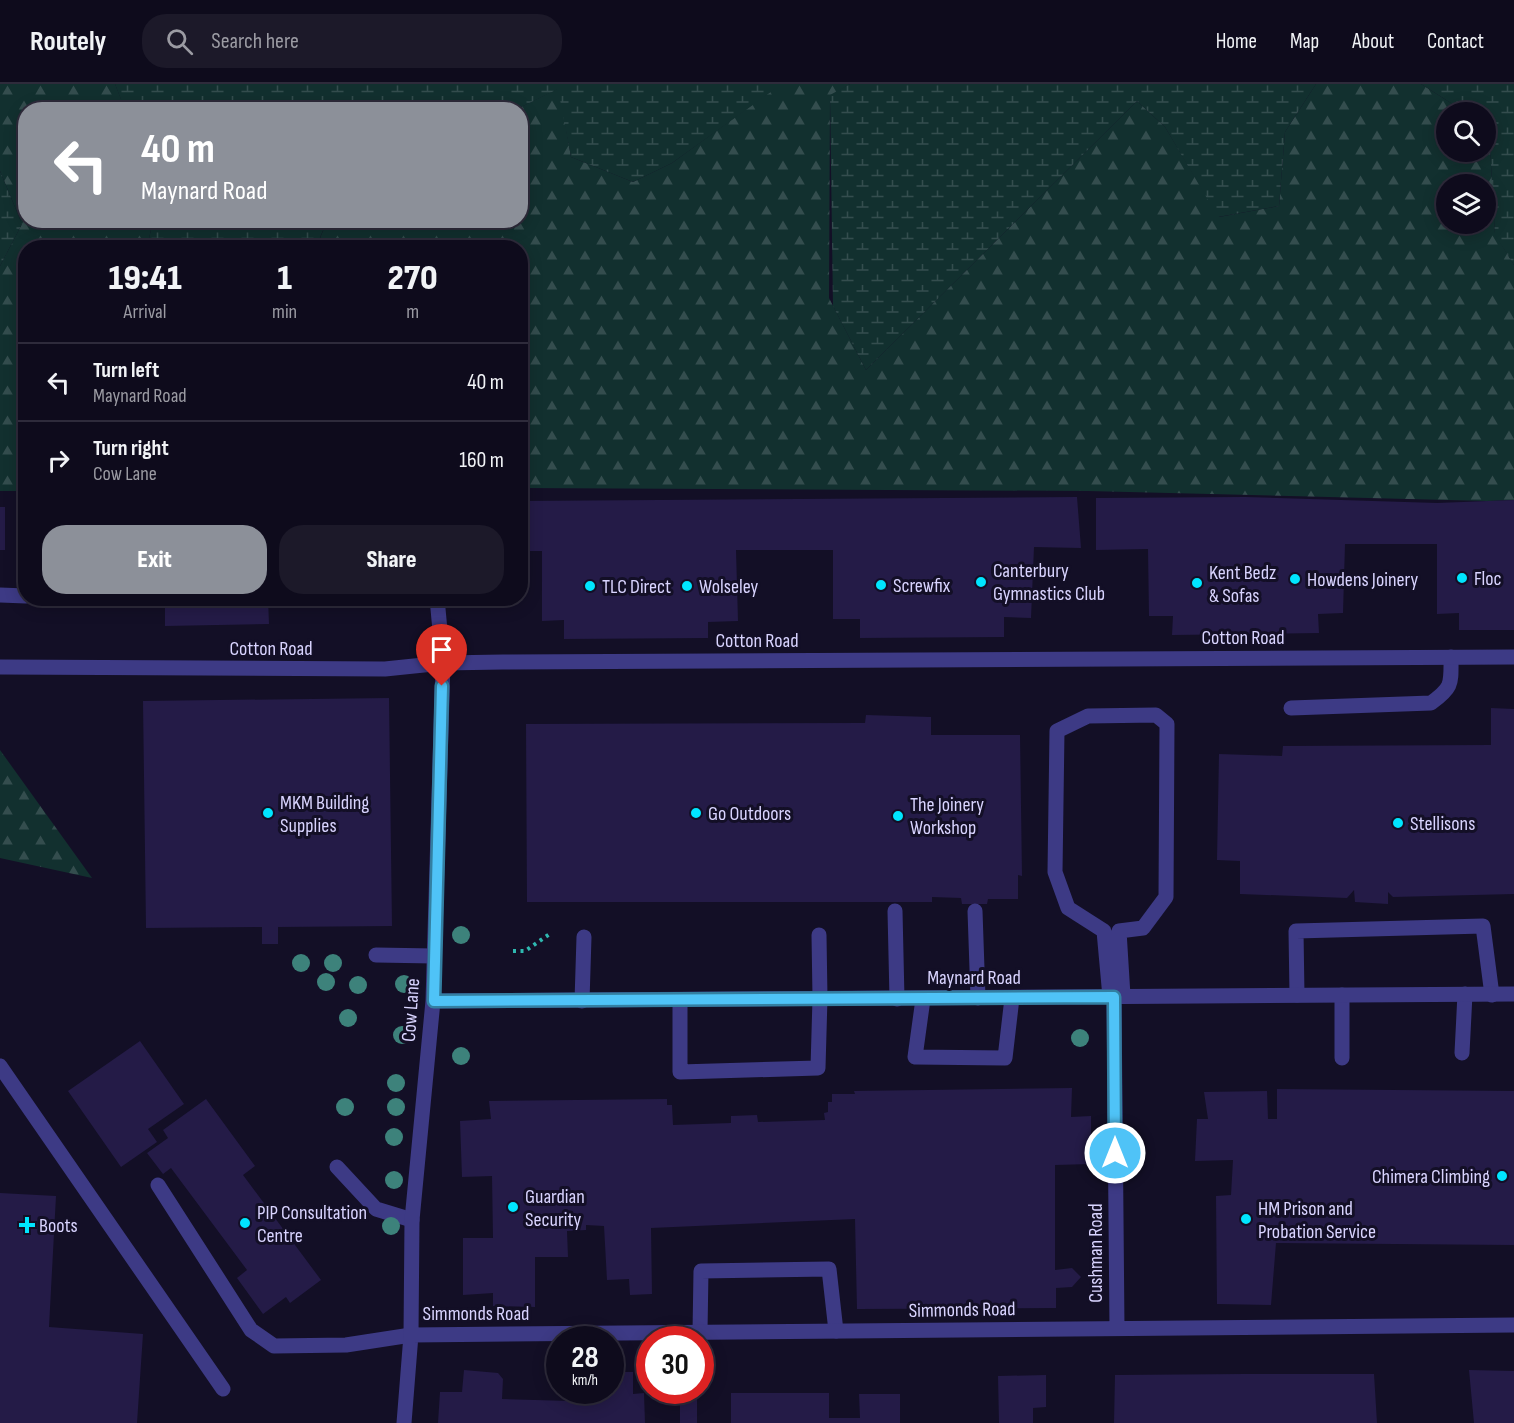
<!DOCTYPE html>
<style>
:root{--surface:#0e0b1c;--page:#1c1929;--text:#f1f3f6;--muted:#9b9ba3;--line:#2e2b3b;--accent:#8c9099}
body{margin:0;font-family:"Sofia Sans Condensed",sans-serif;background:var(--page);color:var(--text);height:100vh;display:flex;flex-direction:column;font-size:22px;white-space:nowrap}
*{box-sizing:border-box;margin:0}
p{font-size:20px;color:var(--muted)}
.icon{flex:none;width:33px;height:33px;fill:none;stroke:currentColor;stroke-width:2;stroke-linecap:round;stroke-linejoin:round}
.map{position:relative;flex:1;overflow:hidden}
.details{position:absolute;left:18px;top:156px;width:510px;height:366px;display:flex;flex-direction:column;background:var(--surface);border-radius:24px;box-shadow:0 3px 15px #0003,0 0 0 2px var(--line)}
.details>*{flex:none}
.top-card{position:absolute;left:18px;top:18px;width:510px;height:126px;border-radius:24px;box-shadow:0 3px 15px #0003,0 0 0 2px var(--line);background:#8c9099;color:#fff;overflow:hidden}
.controls{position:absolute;left:1436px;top:18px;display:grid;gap:12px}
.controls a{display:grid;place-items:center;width:60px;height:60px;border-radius:50%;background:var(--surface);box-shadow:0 3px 15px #0003,0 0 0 2px var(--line);font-size:30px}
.speed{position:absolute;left:546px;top:1242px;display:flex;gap:12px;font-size:30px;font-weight:700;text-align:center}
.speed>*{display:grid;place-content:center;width:78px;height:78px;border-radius:50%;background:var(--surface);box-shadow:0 3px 15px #0003,0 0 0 2px var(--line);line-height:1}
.speed small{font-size:15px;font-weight:400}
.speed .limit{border:9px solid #d22;background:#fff;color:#111}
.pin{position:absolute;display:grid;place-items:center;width:51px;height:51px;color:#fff;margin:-62px -26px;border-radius:50% 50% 50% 0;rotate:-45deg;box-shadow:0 0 6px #0007}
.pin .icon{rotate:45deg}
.me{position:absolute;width:66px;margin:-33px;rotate:0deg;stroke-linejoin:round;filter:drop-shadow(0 0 4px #0008)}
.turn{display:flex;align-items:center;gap:21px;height:126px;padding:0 24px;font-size:27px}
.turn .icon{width:78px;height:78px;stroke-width:2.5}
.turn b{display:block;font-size:42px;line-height:51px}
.eta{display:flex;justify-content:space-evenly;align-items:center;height:102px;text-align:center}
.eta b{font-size:36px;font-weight:800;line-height:42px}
.primary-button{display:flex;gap:12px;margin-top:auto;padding:12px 24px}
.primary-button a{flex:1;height:69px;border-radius:24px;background:var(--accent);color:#fff;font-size:24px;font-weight:800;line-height:69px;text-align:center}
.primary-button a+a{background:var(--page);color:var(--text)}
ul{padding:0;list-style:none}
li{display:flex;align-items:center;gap:18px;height:78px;padding:0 24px;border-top:2px solid var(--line)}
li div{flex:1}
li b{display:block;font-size:22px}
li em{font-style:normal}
header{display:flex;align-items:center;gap:36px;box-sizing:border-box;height:84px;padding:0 30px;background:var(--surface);border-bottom:2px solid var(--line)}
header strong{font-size:28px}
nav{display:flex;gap:33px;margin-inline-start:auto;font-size:21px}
.search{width:420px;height:54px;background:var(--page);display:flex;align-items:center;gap:15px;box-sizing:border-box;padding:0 21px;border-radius:24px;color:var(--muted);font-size:22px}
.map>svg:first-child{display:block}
.forest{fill:url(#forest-firs);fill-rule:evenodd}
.wetland{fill:url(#wetland-marsh)}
.building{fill:#241b47}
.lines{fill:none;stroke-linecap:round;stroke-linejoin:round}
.path{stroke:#2fb8b0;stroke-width:4;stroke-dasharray:3 4.5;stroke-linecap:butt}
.lane{stroke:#3d3a85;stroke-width:15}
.street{stroke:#3d3a85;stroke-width:15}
.tree{fill:#3d827b}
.route-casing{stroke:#337fa1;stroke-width:15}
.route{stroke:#4fc3f7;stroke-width:10}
.poi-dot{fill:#00e5ff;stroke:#130f26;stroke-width:2}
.labels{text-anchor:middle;stroke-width:6;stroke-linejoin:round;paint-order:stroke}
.poi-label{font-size:20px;fill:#d9d4ff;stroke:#130f26;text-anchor:start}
.street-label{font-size:20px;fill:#d9d4ff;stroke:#130f26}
</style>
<header>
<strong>Routely</strong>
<div class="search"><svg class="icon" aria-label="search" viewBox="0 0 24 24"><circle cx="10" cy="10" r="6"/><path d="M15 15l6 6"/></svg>Search here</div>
<nav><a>Home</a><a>Map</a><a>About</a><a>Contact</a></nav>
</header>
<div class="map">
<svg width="1514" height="1339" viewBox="0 0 1514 1339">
<defs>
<pattern id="forest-firs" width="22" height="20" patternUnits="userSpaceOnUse" patternTransform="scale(1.5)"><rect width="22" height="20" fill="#12302f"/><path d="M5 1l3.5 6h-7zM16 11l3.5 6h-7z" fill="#344d4e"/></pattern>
<pattern id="wetland-marsh" width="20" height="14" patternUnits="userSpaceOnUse" patternTransform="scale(1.5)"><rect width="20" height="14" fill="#12302f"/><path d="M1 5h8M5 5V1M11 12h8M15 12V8" fill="none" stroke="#344d4e"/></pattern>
</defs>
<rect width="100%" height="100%" fill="#130f26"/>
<!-- forest -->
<path class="forest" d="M0,0h115l10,25 -99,1v110l127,1 -6,26 -121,1 -1,243h-25v-225l22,-42 -22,-53z
M774,0h76l-20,12 -1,202 37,72 271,-269 28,26 54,90 60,-11 6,-74 31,-48h105l44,28h-19v40h39v-27l4,3 6,106 19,31v235l-27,1 -399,-10 -567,-3 -1,-240h-204l11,-27 193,-1v-110l-3,-1 42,-21 12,69 62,25 39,-19 102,-74zM1446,100h39v40h-39z
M0,666l92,128 -92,-20z"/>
<!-- wetland -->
<path class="wetland" d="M115,0h659l1,5 -103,74 -39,19 -62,-25 -13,-68 -41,20 -392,1z
M850,0h466l-31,48 -6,74 -61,11 -53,-90 -28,-26 -271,269 -33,-64 -3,-211z
M1421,0h93v181l-19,-30 -6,-107 -4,-3v-13h-20z
M0,87l22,53 -22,42z
M153,137v-1l174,1 -11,26h-169z"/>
<!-- building -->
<path class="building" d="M1077,413l4,51 -47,-1 -3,71 -27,-1v20l-144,1v-19h-27v-69h-97l2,71 -30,1v16l-144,1v-19l-22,1v-70h-22v-50z
M1245,413l192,6 77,-3v130h-55v-17l-22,1v-70h-92l-2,69 -25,1 1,19 -147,2 1,-19h-24l-1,-67 -52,1v-52z
M0,423h5v43h-5z
M165,514h103l1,26 -104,2z
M389,614l3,228 -114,1v17h-16v-17l-116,1 -3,-227z
M1491,624l23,1v185l-121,3 -5,-5v12l-33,-2 -1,-12 -7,8 -107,-4v-33l-23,-1 2,-106 63,2 1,-10 208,-1z
M866,631l65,2v18h89l2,141 -4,-1v24h-30l-1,5h-25l-1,-6 -29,-1v5h-405l-1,-178 339,-1z
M140,957l44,63 -36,25 9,13 -36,25 -53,-76z
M1072,1004l-1,29 20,-1v48l-36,1v105l17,-2 9,9 -9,10 -16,1v20l-199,1 -2,-90 -204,9 1,66 -22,1 -1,-16 -22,1 -3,-54 -18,-1v5l-19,1 1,26h-33v50l-42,-1v-13l-30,2v-57h30l-1,-62 -30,1 -2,-56 31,-2 -2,-18 178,-2v6h5l1,20 58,-2v-7l26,-1 1,7 67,-2 -1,-7 4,-1v-10h4v-8h23l-1,-3z
M1277,1005l237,2v154l-238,-2 -5,62 -54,-1 -1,-108 15,-1 2,-35 -38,1 2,-42h11l-4,-27 63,-1 1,28h9z
M206,1015l49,67 -12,9 78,105 -31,23 -4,-6 -23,17 -26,-36 10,-8 -76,-102 -8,6 -16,-21 21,-15 -5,-8z
M0,1109l56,3 -7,131 94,7 -6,89h-137z
M464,1286l34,3 5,6 -1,20 68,2v-11h40v-18h23v22l11,-1 1,30h-207l2,-31h22z
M1469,1286l45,1v52h-40z
M1245,1290h129l3,49h-263l1,-48z
M1046,1291v32l-13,1v15h-34l-1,-47z
M680,1306h17v33h-17z
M731,1309h98v25h31l-1,-24h41v29h-169z"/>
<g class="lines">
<!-- path -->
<path class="path" d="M513,867h12l26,-18"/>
<!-- lane -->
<path class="lane" d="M0,511l26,1
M1291,624l140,-5c22,-16 20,-19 20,-46
M895,827l2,88
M975,827l3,87
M376,871l58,1
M1297,911l-1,-64 187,-5 9,69
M1110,913l-6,-66 -36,-23 -13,-36 2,-141 31,-15 68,-1 11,9 -1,173 -23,31 -24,3 4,65
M923,915l-8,58 90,1 7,-60
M582,917l2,-64
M680,917v71l138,-4 2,-70 -1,-63
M1462,969l3,-59
M1342,974v-63
M0,982l223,323
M337,1083l39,42 36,11
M158,1101l93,145 23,16 72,-1 65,-10
M700,1248l1,-61 128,-2 7,62"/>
<!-- street -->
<path class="street" d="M0,583l385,2 58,-6 60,-1 1011,-5
M1114,913l3,331
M433,917l1081,-7
M411,1251l1103,-10
M404,1339l7,-88 1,-115 21,-219 10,-338 -6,-65"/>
</g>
<!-- trees -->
<g class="tree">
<circle cx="461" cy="851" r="9"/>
<circle cx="301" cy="879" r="9"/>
<circle cx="333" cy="879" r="9"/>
<circle cx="326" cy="898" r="9"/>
<circle cx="404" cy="900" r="9"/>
<circle cx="358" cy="901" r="9"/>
<circle cx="348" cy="934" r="9"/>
<circle cx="402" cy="951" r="9"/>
<circle cx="1080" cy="954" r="9"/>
<circle cx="461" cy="972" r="9"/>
<circle cx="396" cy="999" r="9"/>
<circle cx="345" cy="1023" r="9"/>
<circle cx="396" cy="1023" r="9"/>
<circle cx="394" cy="1053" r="9"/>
<circle cx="394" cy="1096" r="9"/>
<circle cx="391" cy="1142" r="9"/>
</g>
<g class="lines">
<!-- route casing -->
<g class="route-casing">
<path id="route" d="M442,602l-8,315 680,-4 1,156"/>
</g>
<!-- route -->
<use href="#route" class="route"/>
</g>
<!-- markers -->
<g class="poi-dot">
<circle cx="1462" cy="494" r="6"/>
<circle cx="1295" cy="495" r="6"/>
<circle cx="981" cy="498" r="6"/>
<circle cx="1197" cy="499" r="6"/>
<circle cx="881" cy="501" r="6"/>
<circle cx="590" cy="502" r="6"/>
<circle cx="687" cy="502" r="6"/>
<circle cx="268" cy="729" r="6"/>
<circle cx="696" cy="729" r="6"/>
<circle cx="898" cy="732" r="6"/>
<circle cx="1398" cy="739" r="6"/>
<circle cx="1502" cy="1092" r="6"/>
<circle cx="513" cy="1123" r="6"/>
<circle cx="1246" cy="1135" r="6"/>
<circle cx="245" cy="1139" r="6"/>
<path d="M24 1132h6v6h6v6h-6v6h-6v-6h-6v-6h6z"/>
</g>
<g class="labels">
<!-- poi labels -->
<g class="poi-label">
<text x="993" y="493">Canterbury<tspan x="993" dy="23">Gymnastics Club</tspan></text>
<text x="1209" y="495">Kent Bedz<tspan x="1209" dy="23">&amp; Sofas</tspan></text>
<text x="1474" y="501">Floc</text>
<text x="1307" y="502">Howdens Joinery</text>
<text x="893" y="508">Screwfix</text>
<text x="602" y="509">TLC Direct</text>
<text x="699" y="509">Wolseley</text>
<text x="280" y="725">MKM Building<tspan x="280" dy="23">Supplies</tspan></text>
<text x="910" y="727">The Joinery<tspan x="910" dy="23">Workshop</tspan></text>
<text x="708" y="736">Go Outdoors</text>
<text x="1410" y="746">Stellisons</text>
<text x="1490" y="1099" text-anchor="end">Chimera Climbing</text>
<text x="525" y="1119">Guardian<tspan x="525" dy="23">Security</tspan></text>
<text x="1258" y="1131">HM Prison and<tspan x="1258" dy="23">Probation Service</tspan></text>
<text x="257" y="1135">PIP Consultation<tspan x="257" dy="23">Centre</tspan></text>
<text x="39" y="1148">Boots</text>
</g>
<!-- street labels -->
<g class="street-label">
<text x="1243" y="560">Cotton Road</text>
<text x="757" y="563">Cotton Road</text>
<text x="271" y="571">Cotton Road</text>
<text x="974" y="900">Maynard Road</text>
<text transform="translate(410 926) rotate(-86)" y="7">Cow Lane</text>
<text transform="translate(1095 1169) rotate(-90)" y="7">Cushman Road</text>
<text transform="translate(962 1225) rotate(-1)" y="7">Simmonds Road</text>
<text x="476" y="1236">Simmonds Road</text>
</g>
</g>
</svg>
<div class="controls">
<a><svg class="icon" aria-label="search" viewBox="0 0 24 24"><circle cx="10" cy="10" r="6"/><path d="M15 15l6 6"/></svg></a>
<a><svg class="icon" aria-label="layers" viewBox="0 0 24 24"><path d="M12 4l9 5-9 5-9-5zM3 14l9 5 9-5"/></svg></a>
</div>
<div class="speed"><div>28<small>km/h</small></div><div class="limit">30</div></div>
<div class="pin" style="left:442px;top:602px;background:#d93025"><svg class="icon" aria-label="arrive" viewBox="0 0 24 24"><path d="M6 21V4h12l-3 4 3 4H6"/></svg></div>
<svg class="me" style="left:1115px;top:1069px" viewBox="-20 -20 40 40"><circle r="17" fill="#4fc3f7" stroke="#fff" stroke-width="3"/><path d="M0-11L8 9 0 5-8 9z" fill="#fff"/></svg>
<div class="top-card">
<div class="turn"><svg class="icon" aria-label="left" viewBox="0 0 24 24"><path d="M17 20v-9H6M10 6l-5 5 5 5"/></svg><div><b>40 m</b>Maynard Road</div></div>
</div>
<section class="details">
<div class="eta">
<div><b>19:41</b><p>Arrival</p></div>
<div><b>1</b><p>min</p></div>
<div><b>270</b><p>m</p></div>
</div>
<ul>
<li><svg class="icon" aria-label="left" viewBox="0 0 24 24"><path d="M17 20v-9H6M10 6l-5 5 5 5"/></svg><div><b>Turn left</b><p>Maynard Road</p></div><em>40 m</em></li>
<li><svg class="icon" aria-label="right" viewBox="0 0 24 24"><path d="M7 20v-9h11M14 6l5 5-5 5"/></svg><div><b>Turn right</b><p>Cow Lane</p></div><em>160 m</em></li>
</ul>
<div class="primary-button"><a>Exit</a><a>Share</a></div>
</section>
</div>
